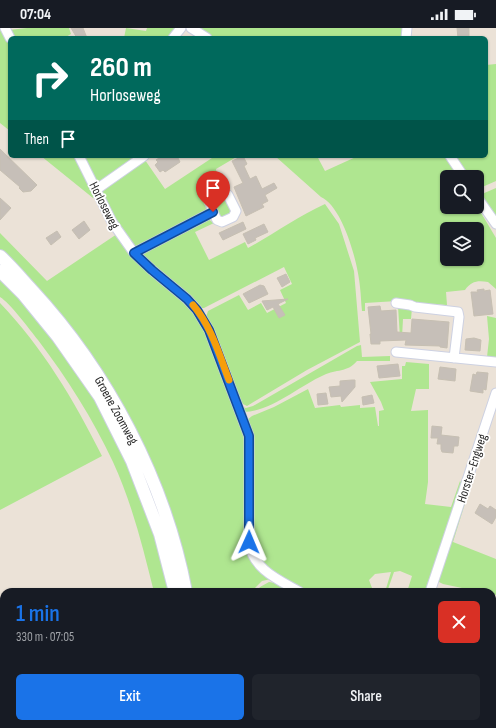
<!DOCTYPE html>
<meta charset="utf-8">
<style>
:root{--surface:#171b24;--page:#20242c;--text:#f1f3f6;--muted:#9ea1a6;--accent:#1a73e8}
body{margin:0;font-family:"Sofia Sans Condensed",sans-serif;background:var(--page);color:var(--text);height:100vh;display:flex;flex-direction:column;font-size:15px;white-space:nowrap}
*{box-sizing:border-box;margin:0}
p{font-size:13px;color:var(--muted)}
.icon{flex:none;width:22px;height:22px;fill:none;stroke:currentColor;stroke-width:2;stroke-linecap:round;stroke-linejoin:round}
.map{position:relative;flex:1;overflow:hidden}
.side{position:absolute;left:0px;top:560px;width:496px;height:140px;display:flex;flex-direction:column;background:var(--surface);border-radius:12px 12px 0 0;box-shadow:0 1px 3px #0004}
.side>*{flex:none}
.guide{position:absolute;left:8px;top:8px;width:480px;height:122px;border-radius:6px;box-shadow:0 1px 3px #0004;background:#00695c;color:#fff;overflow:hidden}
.buttons{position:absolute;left:440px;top:142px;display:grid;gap:8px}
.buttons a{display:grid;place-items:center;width:44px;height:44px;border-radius:6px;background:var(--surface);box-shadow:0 1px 3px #0004;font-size:20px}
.pin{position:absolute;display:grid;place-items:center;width:34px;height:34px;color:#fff;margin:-41px -17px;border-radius:50% 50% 50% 0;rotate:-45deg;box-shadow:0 0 4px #0007}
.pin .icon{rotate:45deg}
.me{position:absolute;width:44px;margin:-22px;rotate:1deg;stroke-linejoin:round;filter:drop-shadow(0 0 3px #0008)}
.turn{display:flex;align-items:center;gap:14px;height:84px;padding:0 16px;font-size:18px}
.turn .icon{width:52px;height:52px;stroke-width:2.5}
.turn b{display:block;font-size:28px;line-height:34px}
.then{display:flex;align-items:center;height:38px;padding:0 16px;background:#0003;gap:8px;font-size:15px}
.round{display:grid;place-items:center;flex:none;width:42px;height:42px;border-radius:6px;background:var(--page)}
.overview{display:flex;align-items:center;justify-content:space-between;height:68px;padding:0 16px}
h1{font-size:24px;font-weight:600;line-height:30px;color:var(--accent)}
.button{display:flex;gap:8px;margin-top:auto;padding:8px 16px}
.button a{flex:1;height:46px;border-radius:6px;background:var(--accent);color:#fff;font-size:16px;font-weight:600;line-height:46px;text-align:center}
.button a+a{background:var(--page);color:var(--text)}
.status{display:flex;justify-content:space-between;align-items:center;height:28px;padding:0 20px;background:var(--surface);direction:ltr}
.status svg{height:11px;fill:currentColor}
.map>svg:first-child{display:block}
.green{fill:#afe690;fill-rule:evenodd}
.building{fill:#c6bfb8;stroke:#c6bfb2}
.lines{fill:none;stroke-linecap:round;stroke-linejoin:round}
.street-casing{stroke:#cdd1e2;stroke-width:11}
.secondary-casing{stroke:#cdd1e2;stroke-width:14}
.street{stroke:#fff;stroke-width:9}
.secondary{stroke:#fff;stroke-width:12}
.route-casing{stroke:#114b97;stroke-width:10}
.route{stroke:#1a73e8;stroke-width:7}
.slow{stroke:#f59e0b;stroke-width:7}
.labels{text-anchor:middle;stroke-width:3.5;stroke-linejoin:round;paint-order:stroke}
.street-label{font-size:13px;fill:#272727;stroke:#fff}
</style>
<div class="status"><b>07:04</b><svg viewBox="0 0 49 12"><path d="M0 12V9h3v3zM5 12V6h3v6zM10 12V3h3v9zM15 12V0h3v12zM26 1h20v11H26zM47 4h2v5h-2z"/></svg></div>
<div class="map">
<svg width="496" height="700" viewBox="0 0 496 700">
<rect width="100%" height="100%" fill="#ebe2d7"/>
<!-- green -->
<path class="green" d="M0,0h1l9,17v86l-10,-8z
M27,0h42l2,6 -7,4h-51l-4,-8z
M126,0l20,3 1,-3h29l-4,3 -4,7h-44z
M197,0h206v10h-189z
M496,36v117l-16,7 -3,-1v-10h-9l-15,-21h33v-91z
M41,128h35l19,42h-2z
M83,128h55l-38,25 -6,-2z
M215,128h23l-22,13 1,7 -21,10 10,22v3l-68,35 -4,1 -12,-14 -21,-42 44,-31 20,29z
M275,128h42l8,15 33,-15h87l14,21h-12v30l30,-1 19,32v55v-4l-8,-7c-10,-2 -17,-1 -23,8l-19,2 1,13 -34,-2v-3l-48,3v8h-3c-1,-8 -1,-16 -2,-24 -2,-24 -17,-80 -39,-90zM447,201h30v30h-30z
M496,160v31l-15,-22 1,-3z
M222,169h4l7,15 -12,7 -8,-17z
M325,176l14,20 15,47 6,71 -53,28 -60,36 -6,-3 -35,-86 2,-6 31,-16 9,15 13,-7 6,10 19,-10 -6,-13 12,-6 -8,-17 -80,41h-3l-60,-53 2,-3 65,-33 6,4 -19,9 14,28 36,-18 3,6c26,-14 50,-32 77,-44z
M0,205l47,48 70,-47 68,68 21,28 40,102v109l25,38 -9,2 -11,11h-62l-39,-127 -150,-214z
M0,249l56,62 40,60 33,64 28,72 14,57h-17c-11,-44 -22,-89 -41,-130 -20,-43 -46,-84 -75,-122 -8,-10 -28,-37 -38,-43z
M0,275c43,45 74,97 102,153l-102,54z
M398,278l14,2 -1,11h-8l-1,18 -2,1z
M487,288l9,2v40l-9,-1 2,-18z
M361,317l1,12 28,-1v5h-33c-10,12 -21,8 -33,14 -25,11 -52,36 -80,37l-2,-5 4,1 7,-2 104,-60z
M406,334l23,2v25h-13l-5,22 17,-1v72l-3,22 26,3 9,-26 2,3 -35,108h-20l5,-16 -12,-5 -6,1 -7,20h-2l6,-20 -16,2 -6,6 3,8 -6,3 -60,1 -33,-19 -19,-20 -7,-133 5,-4 22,-9 34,-18 7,19 25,-3 1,2 19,-2v3l15,-1 3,19h1v-15l5,-1 -3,-8 -11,-20 32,-3v-13h3z
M471,452l1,1 -19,61 43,17v36l-4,-1v-2h-11l-38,-8 -4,-2 -1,-4z
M269,554l12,2 14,8h-39l4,-5z
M496,614v86h-16l1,-4h11v-60z
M131,696h59l1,4h-55z
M206,696h60l1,4h-60z
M278,696h70l-1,4h-70z"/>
<!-- building -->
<path class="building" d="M71,0h12l4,10h-10z
M457,0h12v10h-11z
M0,121l37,36 -6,6 -8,1 -4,-4 1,-1 -20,-17z
M162,128h15l3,6 -15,10 -2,-2 -3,2 -5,-7 3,-3 -2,-2z
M243,128l4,8 -3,2 6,13 6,-3 6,13 12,-6 3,5 -12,7 3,6 -6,3 2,3 -18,9 -12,-29 9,-4 -11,-22z
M0,170l11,10 -11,12z
M84,193l6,9 -11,9 -7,-9z
M243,194l3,7 -23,11 -4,-7z
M264,196l4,8 -13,6 1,2 -8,4 -5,-10z
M57,203l4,6 -10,8 -5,-7z
M286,246l4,8 -8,5 -5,-9z
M260,257l4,1 4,8 -19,9 -6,-9z
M484,261v2l6,-1 3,24 -19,2 -3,-24h7l-1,-2z
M288,271l-10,5 7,11 -6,3 -6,-11 -6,3 -5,-9z
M380,278l1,5 15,-1 1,22 14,1 1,-14 37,3 -2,26 -7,-1v-1l-35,-1 1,-5 -26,1v3h-9l-1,-10h1l-3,-27z
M474,310l7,2 -1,11 -15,-1 1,-11z
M398,336l2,12 -21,2 -2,-12z
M440,339l16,2 -1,12 -17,-2z
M477,344l11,1 -2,17 -3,-1v4l-13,-2 3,-17 3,1z
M352,352h3v7l-13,15 -1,-6 -10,1 -2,-10 11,-1v-5z
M326,365l2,11 -10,1 -1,-11z
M372,367l2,8 -11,2 -1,-8z
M432,398l10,1 -1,8 18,2 -1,9h-4l-1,7 -11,-1 -1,-3v-5h-4l1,-6h-7z
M480,476l8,5 2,-3 6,4v7l-4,7 -17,-11z"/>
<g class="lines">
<!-- street casing -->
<g class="street-casing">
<path id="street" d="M5,0l5,10
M191,0l16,10
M173,10l8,-10
M406,10l1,-10
M79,128l33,66 22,31 18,17 35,29 10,11 12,20 40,106v106c3,27 30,38 51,50
M450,128l14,21
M97,161l47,-33
M477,169l19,27
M134,225l79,-41c-7,-12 3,-22 15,-17l8,16 -3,6 -11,5 -5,-2 -4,-8
M396,275l14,2 5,2 43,5 1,5 -5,41
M396,324l100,10
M430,564l66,-199
M62,700l2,-4"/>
</g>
<!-- secondary casing -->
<g class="secondary-casing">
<path id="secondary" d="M0,228c11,10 21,22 31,33 77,83 134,192 155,303
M0,243l23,23 35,43 42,60 32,64 28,73 15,58
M192,696l1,4
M204,696l1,4"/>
</g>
<!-- street -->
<use href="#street" class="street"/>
<!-- secondary -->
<use href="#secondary" class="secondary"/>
</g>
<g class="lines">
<!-- route casing -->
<g class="route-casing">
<path id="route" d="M213,184l-79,41 18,17 35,29 10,11 12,20 40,106v106"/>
</g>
<!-- route -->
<use href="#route" class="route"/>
<!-- slow -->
<path class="slow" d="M193,277c18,21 26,49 36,75"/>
</g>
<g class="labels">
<!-- street labels -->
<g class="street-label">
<text transform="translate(105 177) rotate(63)" y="5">Horloseweg</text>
<text transform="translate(117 382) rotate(61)" y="5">Groene Zoomweg</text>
<text transform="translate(471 440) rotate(-72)" y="5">Horster-Engweg</text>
</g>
</g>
</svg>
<div class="buttons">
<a><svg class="icon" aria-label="search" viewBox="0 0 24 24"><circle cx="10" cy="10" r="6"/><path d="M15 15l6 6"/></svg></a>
<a><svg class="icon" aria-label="layers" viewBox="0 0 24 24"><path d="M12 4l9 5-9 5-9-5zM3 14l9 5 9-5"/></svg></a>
</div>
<div class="pin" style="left:213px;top:184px;background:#d93025"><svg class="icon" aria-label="arrive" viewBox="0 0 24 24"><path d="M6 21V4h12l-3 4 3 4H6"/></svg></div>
<svg class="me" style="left:249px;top:514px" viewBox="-20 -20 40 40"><path d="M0-17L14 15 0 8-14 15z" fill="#1a73e8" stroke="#fff" stroke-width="4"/></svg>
<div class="guide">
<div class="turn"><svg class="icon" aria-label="right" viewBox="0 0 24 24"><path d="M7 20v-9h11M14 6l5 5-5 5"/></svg><div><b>260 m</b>Horloseweg</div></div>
<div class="then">Then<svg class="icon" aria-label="arrive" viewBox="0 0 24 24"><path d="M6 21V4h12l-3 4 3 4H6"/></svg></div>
</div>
<section class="side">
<div class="overview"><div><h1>1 min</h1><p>330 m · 07:05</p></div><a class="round" style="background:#d93025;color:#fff"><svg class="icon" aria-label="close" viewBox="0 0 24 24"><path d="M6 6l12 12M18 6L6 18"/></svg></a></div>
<div class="button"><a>Exit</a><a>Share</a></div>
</section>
</div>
